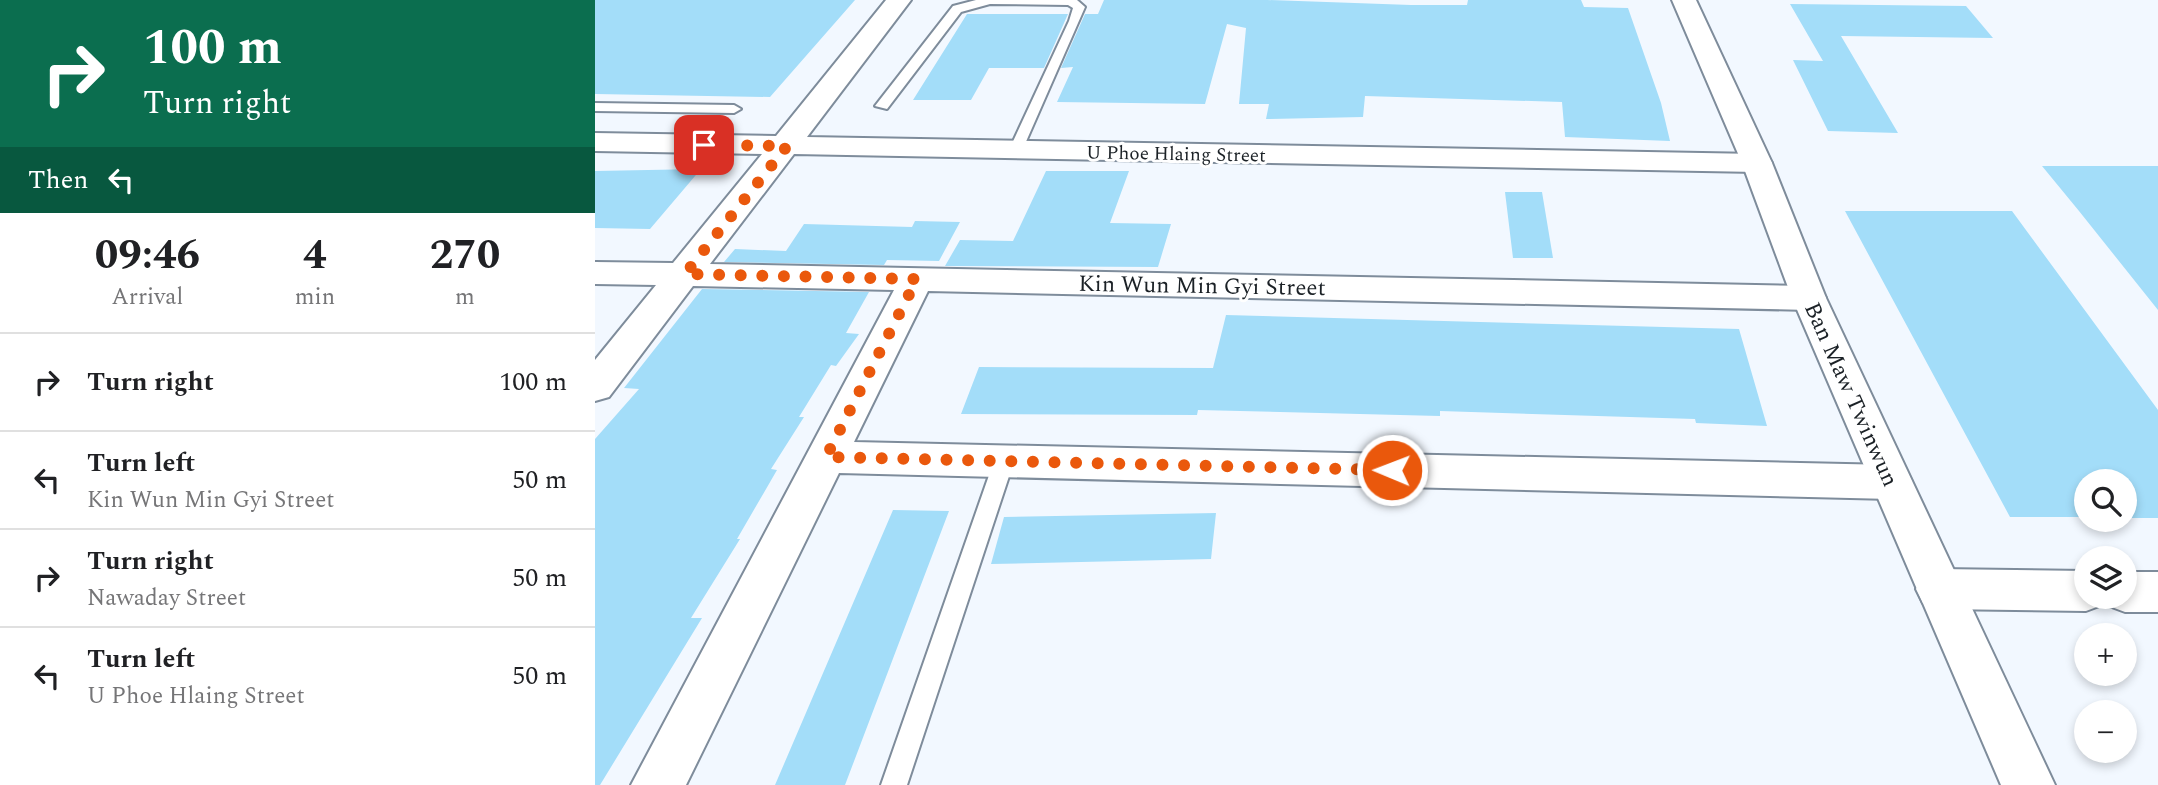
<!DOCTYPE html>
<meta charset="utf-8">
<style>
:root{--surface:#fff;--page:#f2f2f2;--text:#202124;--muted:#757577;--line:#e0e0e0}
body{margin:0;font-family:Spectral,serif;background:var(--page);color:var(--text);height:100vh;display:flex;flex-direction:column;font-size:26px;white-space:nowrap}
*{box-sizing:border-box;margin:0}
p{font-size:23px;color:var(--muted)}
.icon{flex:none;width:38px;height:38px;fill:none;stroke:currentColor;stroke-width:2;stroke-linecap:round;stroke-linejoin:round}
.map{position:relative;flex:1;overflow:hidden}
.drawer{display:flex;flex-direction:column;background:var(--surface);width:595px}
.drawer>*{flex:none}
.hud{background:#0b6e4f;color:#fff;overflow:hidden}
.buttons{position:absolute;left:1479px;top:469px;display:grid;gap:14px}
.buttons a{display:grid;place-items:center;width:63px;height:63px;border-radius:50%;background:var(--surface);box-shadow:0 4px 10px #0003;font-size:35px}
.pin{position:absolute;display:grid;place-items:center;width:60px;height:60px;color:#fff;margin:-30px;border-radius:14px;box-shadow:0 4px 10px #0006}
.me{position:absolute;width:77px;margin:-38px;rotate:271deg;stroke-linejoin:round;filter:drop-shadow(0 0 5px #0008)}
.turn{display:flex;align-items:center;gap:24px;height:147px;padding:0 28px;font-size:32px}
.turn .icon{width:91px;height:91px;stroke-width:2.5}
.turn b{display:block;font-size:49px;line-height:60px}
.then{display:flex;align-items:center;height:66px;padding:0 28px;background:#0003;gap:14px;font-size:26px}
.eta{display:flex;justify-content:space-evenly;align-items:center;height:119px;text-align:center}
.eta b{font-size:42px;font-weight:700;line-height:49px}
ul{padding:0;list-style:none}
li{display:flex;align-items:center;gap:21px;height:98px;padding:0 28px;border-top:2px solid var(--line)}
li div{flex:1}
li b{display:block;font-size:26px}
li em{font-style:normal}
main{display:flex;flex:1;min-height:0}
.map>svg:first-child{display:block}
.building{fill:#a3ddf9}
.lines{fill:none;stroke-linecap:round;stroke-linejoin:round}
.lane-casing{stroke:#7e8c9b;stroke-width:4}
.street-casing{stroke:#7e8c9b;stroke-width:4}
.secondary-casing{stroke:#7e8c9b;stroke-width:4}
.lane{fill:#fff;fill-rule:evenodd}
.street{fill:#fff;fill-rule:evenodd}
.secondary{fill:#fff;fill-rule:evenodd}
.route{stroke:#ea580c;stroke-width:12;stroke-dasharray:0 21.6}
.labels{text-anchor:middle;stroke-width:6;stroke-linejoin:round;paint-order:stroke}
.far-street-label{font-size:19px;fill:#1b2126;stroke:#fff}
.street-label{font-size:23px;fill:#1b2126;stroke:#fff}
</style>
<main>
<section class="drawer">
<div class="hud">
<div class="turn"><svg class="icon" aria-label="right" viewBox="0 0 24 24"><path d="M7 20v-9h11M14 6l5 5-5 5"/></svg><div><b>100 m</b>Turn right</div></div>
<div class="then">Then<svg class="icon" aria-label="left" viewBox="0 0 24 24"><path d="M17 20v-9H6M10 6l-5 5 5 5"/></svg></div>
</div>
<div class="eta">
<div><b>09:46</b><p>Arrival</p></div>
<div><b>4</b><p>min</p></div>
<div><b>270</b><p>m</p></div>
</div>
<ul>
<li><svg class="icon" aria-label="right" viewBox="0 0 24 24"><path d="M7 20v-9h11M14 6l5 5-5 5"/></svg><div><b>Turn right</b></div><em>100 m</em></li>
<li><svg class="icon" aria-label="left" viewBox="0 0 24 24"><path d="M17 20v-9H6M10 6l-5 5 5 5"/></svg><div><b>Turn left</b><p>Kin Wun Min Gyi Street</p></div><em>50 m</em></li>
<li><svg class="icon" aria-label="right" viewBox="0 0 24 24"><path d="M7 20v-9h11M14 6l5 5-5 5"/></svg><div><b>Turn right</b><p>Nawaday Street</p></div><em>50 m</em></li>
<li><svg class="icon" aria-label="left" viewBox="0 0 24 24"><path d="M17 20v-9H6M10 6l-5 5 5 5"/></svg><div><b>Turn left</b><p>U Phoe Hlaing Street</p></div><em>50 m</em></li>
</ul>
</section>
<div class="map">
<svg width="1563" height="785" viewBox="0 0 1563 785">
<rect width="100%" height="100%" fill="#f2f8ff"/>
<!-- building -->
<path class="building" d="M0,0h260l-85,97 -175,-3z
M509,0h163l144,5h56l1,-5h113l3,7 44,1 33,95 9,38 -105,-4 -3,-35 -197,-6 -2,21 -97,2 3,-15h-30l7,-76 -19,-4 -22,80 -148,-2 16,-35 -12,1 24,-54h13z
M1195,4l176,2 27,32 -152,-2 57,97 -70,-2 -35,-71 30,1z
M372,14h101l-24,54h-55l-18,32h-58z
M1447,166h116v144l-79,-99z
M106,169l-51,60 -55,-1v-57z
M451,171h83l-19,52 61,1 -13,43 -213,-1 15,-26 53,1z
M910,192h37l11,66h-40z
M1250,211h167l146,199v108h-33v-37h-39v36h-76z
M320,221l45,1 -21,39 -52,-1 -3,5 -160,-3 11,-13 51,2 18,-27 108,3z
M107,289l167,3 -23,41 13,1 -23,32 -5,-1 -32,52h5l-33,52 6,1 -40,69h3l-49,79h11l-102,167h-5v-346l44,-50 -15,-1z
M631,315l513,14 28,97 -71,-3 -1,-4 -255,-8v5l-242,-6 -1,5 -236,-1 18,-47 234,1z
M298,510l56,1 -104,274h-70z
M621,513l-5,46 -220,5 13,-47z"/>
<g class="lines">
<!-- lane casing -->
<g class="lane-casing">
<path id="lane" d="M381,0h101l8,7 -64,146h-10l-2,-3 60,-129 4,-13 -5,-3 -78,-1 -29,8 -74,97 -12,-3 78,-100z
M0,103l139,2 7,4 -7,4 -139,-2z
M409,453l7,2 3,6 -107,324h-26l113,-324 3,-6z"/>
</g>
<!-- street casing -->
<g class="street-casing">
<path id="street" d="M291,0h25l-104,137 950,17 11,3 4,6 -4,6 -11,3 -963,-18 -84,110 1099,22 12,4 5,8 -5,8 -12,4 -881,-19 -74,151 1037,23 15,5 6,12 -6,12 -15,5 -1052,-26 -153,312h-55l263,-495 -201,-4 -84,111 -14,4v-41l61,-75 -61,-1v-22l78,1 89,-109 -167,-3v-18l181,3z
M1344,569l147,2v26h39v-25h33v40h-33l-16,-6 -4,-7 -3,6 -16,6 -147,-2 -16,-6 -7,-14 7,-14z"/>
</g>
<!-- secondary casing -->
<g class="secondary-casing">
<path id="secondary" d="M1077,0h24l76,163 54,135 229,487h-54l-209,-487 -50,-135z"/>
</g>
<!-- lane -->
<use href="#lane" class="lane"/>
<!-- street -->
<use href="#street" class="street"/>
<!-- secondary -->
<use href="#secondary" class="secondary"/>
</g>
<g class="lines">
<!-- route -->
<path class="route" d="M109,145l83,1 -102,128 232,5 -91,178 566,13"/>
</g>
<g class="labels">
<!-- far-street labels -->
<g class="far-street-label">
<text transform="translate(581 153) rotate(1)" y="7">U Phoe Hlaing Street</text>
</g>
<!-- street labels -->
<g class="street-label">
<text transform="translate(607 285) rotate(1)" y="8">Kin Wun Min Gyi Street</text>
<text transform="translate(1257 394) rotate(66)" y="8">Ban Maw Twinwun</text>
</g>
</g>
</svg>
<div class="buttons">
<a><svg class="icon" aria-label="search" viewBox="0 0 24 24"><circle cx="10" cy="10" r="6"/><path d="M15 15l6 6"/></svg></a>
<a><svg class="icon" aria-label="layers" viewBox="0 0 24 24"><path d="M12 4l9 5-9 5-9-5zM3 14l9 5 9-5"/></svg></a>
<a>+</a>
<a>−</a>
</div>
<div class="pin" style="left:109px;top:145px;background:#d93025"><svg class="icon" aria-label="arrive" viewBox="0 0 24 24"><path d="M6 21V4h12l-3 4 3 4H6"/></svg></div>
<svg class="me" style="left:797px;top:470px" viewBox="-20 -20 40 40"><circle r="17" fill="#ea580c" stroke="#fff" stroke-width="3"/><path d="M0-11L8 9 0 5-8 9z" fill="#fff"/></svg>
</div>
</main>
